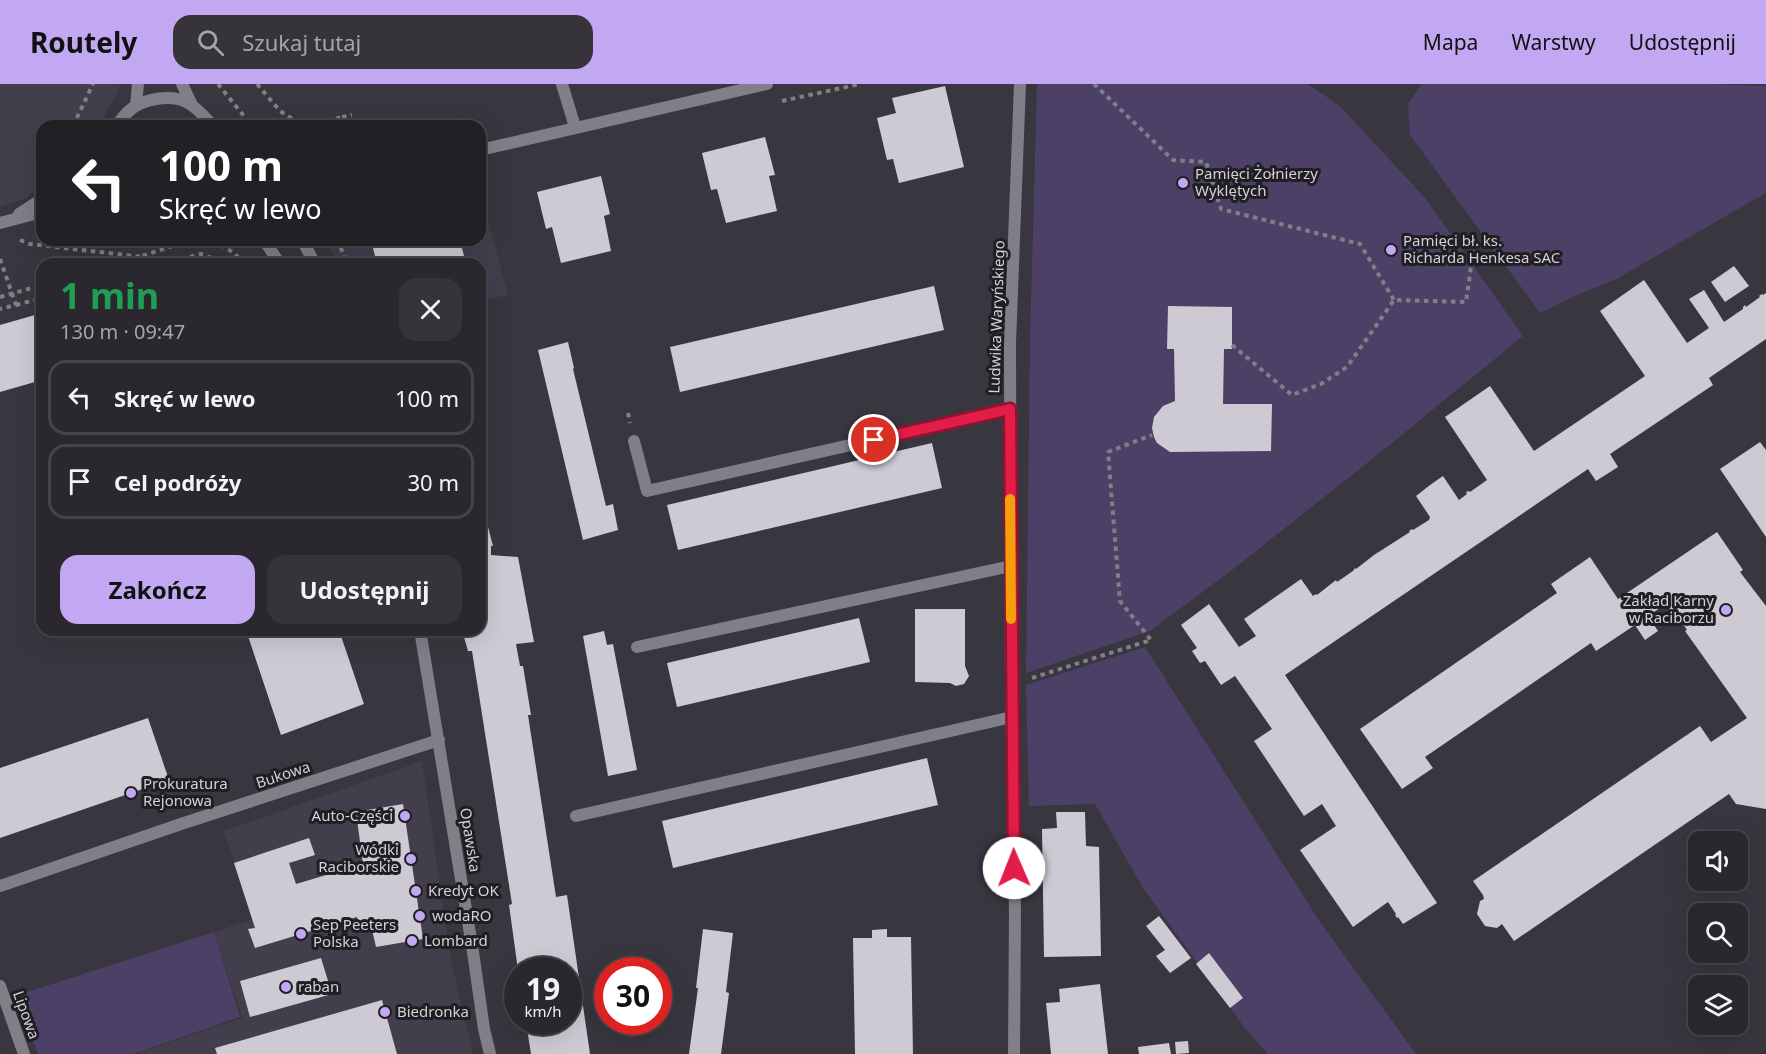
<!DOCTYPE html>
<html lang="pl">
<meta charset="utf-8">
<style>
:root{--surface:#2a282e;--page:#36343a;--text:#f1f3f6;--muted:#a5a6aa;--line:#46444a;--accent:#c2a8f2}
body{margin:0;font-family:"Noto Sans",sans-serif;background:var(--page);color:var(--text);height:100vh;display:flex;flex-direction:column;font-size:22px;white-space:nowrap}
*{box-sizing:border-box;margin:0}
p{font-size:20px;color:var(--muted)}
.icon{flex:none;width:33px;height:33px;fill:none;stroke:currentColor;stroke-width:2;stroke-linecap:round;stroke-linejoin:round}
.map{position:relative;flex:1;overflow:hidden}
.drawer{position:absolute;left:36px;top:174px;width:450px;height:378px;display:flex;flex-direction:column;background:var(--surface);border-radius:18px;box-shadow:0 6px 24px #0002,0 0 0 2px var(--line)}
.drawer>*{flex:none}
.guide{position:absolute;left:36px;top:36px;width:450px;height:126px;border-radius:18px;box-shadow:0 6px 24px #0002,0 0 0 2px var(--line);background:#202124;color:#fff;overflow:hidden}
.controls{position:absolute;left:1688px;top:747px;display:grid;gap:12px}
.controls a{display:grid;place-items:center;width:60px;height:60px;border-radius:12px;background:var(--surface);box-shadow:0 6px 24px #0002,0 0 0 2px var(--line);font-size:30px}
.speed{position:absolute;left:504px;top:873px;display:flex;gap:12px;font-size:30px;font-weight:700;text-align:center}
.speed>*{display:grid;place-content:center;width:78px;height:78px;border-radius:50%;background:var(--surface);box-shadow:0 6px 24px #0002,0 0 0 2px var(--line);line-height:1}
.speed small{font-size:15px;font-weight:400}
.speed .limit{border:9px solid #d22;background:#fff;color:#111}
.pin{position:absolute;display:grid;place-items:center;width:51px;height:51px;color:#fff;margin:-26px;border:3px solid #fff;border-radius:50%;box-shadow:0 2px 6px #0007}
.me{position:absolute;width:66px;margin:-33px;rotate:359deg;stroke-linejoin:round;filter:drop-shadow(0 0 4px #0008)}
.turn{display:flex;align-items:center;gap:21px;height:126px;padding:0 24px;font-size:27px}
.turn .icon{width:78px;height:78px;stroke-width:2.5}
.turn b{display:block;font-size:42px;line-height:51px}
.round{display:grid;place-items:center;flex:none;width:63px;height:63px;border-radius:18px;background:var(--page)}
.head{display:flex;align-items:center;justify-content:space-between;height:102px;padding:0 24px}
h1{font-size:36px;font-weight:700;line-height:45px;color:#1e9e55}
.primary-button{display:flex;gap:12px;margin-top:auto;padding:12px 24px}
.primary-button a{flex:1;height:69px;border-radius:18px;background:var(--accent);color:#111;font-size:24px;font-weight:700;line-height:69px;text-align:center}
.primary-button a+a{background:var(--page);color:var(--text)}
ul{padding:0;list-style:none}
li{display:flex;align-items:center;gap:18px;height:75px;margin:0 12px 9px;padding:0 12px;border:3px solid var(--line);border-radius:18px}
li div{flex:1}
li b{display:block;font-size:22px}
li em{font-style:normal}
header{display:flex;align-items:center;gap:36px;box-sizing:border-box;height:84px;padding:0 30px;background:var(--accent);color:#111}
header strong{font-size:28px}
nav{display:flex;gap:33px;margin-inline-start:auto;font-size:21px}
.search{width:420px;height:54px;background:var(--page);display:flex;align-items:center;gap:15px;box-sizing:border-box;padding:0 21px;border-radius:18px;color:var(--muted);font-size:22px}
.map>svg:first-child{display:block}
.built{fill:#433e4c}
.green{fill:#4d4066}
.building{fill:#cdcad4}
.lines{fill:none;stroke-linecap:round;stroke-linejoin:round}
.path{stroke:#817f86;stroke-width:4;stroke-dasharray:4.5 4.5;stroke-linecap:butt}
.minor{stroke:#807e87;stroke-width:12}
.route-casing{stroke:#92132f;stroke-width:15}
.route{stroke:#e11d48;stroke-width:10}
.slow{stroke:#f59e0b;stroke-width:10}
.poi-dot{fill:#c2a8f2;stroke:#1f1e22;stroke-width:2}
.labels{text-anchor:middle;stroke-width:6;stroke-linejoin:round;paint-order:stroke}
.poi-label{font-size:15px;fill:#d2d1d6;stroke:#1f1e22;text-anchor:start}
.street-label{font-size:15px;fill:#d2d1d6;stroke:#1f1e22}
</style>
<header>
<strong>Routely</strong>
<div class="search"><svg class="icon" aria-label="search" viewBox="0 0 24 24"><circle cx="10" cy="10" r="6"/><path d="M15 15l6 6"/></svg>Szukaj tutaj</div>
<nav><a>Mapa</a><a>Warstwy</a><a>Udostępnij</a></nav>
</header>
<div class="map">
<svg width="1766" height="970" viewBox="0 0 1766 970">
<rect width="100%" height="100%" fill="#38363e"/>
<!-- built -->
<path class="built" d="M0,0h119l1,3 -21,39h-57v59l-16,13 -26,9z
M480,106l28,105 -28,6v-37h-142l-12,-24h154z
M422,677l28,195 23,98h-338l107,-36 -28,-86 39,-13 -29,-88z"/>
<!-- green -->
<path class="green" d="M1037,0h271l32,22 86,93 97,137 -136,111 -151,120 -86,64 -124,42 4,-333z
M1422,0h287l57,2v107l-148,85 -43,18 -35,17 -130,-178 -2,-31z
M1145,563l175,275 96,132h-148l-21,-23 -104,-143 -48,-84 -66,2 -3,-121z
M214,848l26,85 -107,37h-95l-20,-59z"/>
<!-- building -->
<path class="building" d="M945,2l19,81 -65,16 -6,-24 -6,1 -10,-42 19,-5 -4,-15z
M765,53l10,38 -6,1 8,35 -51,12 -9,-34 -6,1 -9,-37z
M601,92l9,38 -6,2 7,35 -50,12 -9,-36 -6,2 -9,-37z
M371,156h89l6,24h-89z
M1734,182l15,20 -24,16 -14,-20z
M1644,196l43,63 22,-15 -20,-29 15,-9 20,32 19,-13v-2l2,-2 1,2 14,-10 -1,-1 3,-2 1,1 3,-2v46l-57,39 4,7 -103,69 8,13 -22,14 -8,-12 -303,206 152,228 -34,21 -5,-7 -1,1 -2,-3 1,-1 -8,-12 -35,25 -53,-77 36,-24 -14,-22 -18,12 -50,-75 18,-12 -37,-53 -14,9 -16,-24 -5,2 -8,-12 5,-3 -16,-23 28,-21 30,43 17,-11 -12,-17 57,-40 12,17 3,-2 1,1 19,-15 1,2 16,-11 2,-3 1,1 18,-14 36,-23 -1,-1 3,-2 1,1 16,-10 1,-3 -14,-21 14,-11 13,-9 16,24 8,-6 -1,-2 3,-1 1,1 17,-12 -42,-63 45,-31 44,65 111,-75 -45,-65z
M934,202l10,44 -264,62 -10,-45z
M1168,222l64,1v42h-8l-1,55h49l-1,47 -101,1 -13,-9 -3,-6 -2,-9 2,-11 9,-11 12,-5 -1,-52h-7z
M42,229v67l-42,12v-67z
M568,258l6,26 -1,1 33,137 7,-2 5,26 -35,10 -45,-190z
M1760,358l6,8v87l-46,-68z
M932,359l10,45 -264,62 -11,-45z
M480,412l13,50h-2v9l27,2 16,85 -18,2 4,22h3l8,49h-3l28,182 11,-2 23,159h-59l-5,-32h42v-52h-50l-9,-65 3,-1 -40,-253h-4l-6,-21h18z
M1717,448l26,38 -3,2 26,34v203l-30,-5 -7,-10 -215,147 -12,-17 -5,4 -12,-2 -8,-12 3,-13 4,-2 -1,-4 -10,-14 227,-155 11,16 36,-24 -62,-87 2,-1 -9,-14 -3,1 -9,-13 -18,12 10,15 -13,9 -10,-15 -39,26 -5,-8 -166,114 8,11 -31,21 -42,-60 197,-136 -6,-9 39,-27 28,42z
M915,525h50v57l4,10 -5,8 -8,2 -6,-3 -35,-1z
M859,534l11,44 -193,45 -10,-44z
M246,546h93l25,74 -83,31z
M604,547l3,14 6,-1 24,126 -29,6 -25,-140z
M148,634l21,62 -169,58v-70z
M927,674l11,47 -265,63 -11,-47z
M403,720l20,135 -47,8 -4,-17 -7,1 -5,-3 -3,-11 -102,31 -7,-19 7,-1 -21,-65 75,-25 6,17 -26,8 7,21 67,-20 -7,-52z
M1056,728h29l1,34 13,1 2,109 -57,1 -2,-128 15,-1z
M1159,832l32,42 -21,15 -14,-17 9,-6 -19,-24z
M703,845l30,4 -7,59 3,1 -8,61h-32l9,-66h-2z
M887,845v8h24l2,117h-58l-2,-116h19v-8z
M1209,869l34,45 -13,10 -34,-44z
M321,874l11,36 -82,23 -10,-36z
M1100,900l8,70h-57l-5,-51 14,-1 -1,-13z
M382,916l15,54h-180l-2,-6z
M1188,957l1,12 -13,1 -1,-12z
M1169,959l2,11h-32l-1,-7z"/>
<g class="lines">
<!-- path -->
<path class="path" d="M218,0l34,42
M257,0l23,27 23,15
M1094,0l79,76 33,2 15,47 139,35 34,56
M782,17l78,-17
M342,33l10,-2
M73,42l20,-42
M310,42l32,-9 2,9
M20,156l10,4 113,13 12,7
M0,175l16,46 -16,4
M117,180l74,-24 25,2 18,11 10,11
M164,180l37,-10 27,10
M335,180l10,-7 -8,-17
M0,213l42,-12
M16,221l26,-7
M1232,261l60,50 29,-11 26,-17 47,-67 72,2 8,-57
M628,329l2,10
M39,330l3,2
M38,460l4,-2
M1032,594l119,-38 -31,-39 -12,-149 44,-17"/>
<!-- minor -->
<path class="minor" d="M182,0l10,21
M562,0l13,43
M136,22l2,-22
M117,42c3,-5 7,-11 12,-15 14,-13 43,-17 59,-8 10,5 18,16 25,23
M480,66l287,-66
M19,130l23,-15
M0,139l42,-11
M264,156l16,24
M302,156l13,24
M634,357l13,50 363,-82
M420,546l53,322 11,77 6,25
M637,563l374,-81
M576,732l436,-99
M0,802l181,-62 258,-84
M0,902l24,68
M1014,970l1,-143 -4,-227 -1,-341 10,-259"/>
</g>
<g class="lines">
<!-- route casing -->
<g class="route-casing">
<path id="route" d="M874,356l136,-31 4,459"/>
</g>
<!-- route -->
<use href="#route" class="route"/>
<!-- slow -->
<path class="slow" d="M1010,415l1,120"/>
</g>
<!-- markers -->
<g class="poi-dot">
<circle cx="1183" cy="99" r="6"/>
<circle cx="1391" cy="166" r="6"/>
<circle cx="1726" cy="526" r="6"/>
<circle cx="131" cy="709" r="6"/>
<circle cx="405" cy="732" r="6"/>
<circle cx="411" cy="775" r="6"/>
<circle cx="416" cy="807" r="6"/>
<circle cx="420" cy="832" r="6"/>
<circle cx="301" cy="850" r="6"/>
<circle cx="412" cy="857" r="6"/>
<circle cx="286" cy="903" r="6"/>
<circle cx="385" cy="928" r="6"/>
</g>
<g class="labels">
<!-- poi labels -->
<g class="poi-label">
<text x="1195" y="95">Pamięci Żołnierzy<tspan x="1195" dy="17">Wyklętych</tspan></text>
<text x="1403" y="162">Pamięci bł. ks.<tspan x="1403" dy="17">Richarda Henkesa SAC</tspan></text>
<text x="1714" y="522" text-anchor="end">Zakład Karny<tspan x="1714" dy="17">w Raciborzu</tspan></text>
<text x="143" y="705">Prokuratura<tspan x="143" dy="17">Rejonowa</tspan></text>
<text x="393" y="737" text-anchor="end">Auto-Części</text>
<text x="399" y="771" text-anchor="end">Wódki<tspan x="399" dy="17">Raciborskie</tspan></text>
<text x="428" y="812">Kredyt OK</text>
<text x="432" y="837">wodaRO</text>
<text x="313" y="846">Sep Peeters<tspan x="313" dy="17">Polska</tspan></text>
<text x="424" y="862">Lombard</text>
<text x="298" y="908">raban</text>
<text x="397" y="933">Biedronka</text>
</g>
<!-- street labels -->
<g class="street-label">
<text transform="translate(997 233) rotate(-88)" y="5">Ludwika Waryńskiego</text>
<text transform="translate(283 691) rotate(-18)" y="5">Bukowa</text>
<text transform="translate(470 756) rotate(81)" y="5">Opawska</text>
<text transform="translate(26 931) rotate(70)" y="5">Lipowa</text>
</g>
</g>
</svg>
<div class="controls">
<a><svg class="icon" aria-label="sound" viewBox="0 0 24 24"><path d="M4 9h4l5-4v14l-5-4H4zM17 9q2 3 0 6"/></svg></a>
<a><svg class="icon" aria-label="search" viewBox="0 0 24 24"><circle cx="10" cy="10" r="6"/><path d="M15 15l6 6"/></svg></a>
<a><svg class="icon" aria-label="layers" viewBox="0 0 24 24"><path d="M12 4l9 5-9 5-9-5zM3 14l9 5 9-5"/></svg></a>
</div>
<div class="speed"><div>19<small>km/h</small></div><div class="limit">30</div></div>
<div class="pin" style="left:874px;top:356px;background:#d93025"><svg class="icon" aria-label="arrive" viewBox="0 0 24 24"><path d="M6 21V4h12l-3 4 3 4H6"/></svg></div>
<svg class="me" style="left:1014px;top:784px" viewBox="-20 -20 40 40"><circle r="19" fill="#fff"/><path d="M0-13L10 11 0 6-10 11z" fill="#e11d48"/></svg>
<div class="guide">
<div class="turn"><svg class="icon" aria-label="left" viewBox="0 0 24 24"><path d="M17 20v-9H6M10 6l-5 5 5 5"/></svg><div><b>100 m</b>Skręć w lewo</div></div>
</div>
<section class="drawer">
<div class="head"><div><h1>1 min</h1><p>130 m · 09:47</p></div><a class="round"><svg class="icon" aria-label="close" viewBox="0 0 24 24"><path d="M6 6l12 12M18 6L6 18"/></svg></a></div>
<ul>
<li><svg class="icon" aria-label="left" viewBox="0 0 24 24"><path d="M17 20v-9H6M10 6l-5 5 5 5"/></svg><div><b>Skręć w lewo</b></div><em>100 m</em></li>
<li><svg class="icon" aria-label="arrive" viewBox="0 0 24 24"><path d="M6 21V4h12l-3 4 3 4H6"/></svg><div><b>Cel podróży</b></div><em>30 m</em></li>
</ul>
<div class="primary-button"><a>Zakończ</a><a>Udostępnij</a></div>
</section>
</div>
